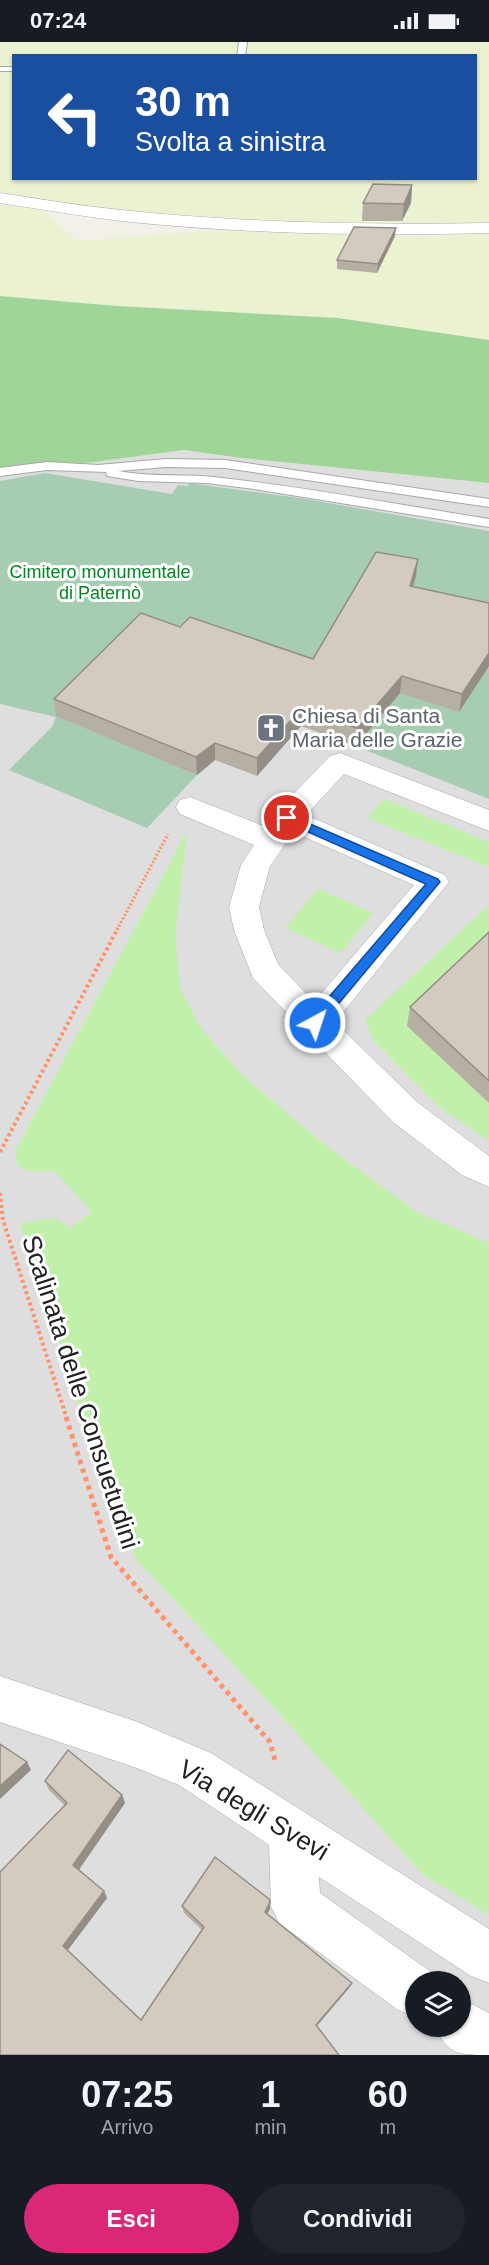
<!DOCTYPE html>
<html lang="it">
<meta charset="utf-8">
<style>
:root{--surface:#171b24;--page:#20242c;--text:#f1f3f6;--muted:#9ea1a6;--accent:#db2777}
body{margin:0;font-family:Arial,sans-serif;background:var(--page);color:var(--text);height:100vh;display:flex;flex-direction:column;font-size:22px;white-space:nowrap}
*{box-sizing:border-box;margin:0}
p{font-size:20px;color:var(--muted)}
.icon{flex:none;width:33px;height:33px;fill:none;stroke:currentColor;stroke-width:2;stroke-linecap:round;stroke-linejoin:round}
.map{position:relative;height:2013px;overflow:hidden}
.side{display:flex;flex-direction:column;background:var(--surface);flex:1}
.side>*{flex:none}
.top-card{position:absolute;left:12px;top:12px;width:465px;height:126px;border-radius:0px;box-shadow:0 2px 4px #0004;background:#1a4fa0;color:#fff;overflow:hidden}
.tools{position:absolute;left:405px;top:1929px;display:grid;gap:12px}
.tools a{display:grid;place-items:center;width:66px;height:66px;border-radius:50%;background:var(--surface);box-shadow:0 2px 4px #0004;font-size:30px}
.pin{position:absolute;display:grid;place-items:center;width:51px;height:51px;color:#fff;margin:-26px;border:3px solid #fff;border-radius:50%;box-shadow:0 2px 6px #0007}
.me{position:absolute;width:66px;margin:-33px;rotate:40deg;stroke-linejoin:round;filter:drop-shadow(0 0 4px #0008)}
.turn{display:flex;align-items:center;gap:21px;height:126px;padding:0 24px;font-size:27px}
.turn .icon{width:78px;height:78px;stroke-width:2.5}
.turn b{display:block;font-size:42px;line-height:51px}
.eta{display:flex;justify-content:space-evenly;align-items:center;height:102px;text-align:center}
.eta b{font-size:36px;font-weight:800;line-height:42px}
.button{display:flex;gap:12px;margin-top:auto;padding:12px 24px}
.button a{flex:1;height:69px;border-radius:36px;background:var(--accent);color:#fff;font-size:24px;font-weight:800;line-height:69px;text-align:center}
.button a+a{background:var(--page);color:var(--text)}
.status{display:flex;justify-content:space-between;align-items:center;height:42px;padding:0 30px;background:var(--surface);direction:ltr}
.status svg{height:16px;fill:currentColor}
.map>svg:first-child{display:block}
.residential{fill:#dfdede;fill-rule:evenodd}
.farmland{fill:#eaf2d1;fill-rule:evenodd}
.grass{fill:#c0f0a9}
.forest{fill:#a0d598}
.cemetery{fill:#a6cdb2}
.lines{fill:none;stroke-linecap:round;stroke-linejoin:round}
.lane-casing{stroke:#a8a8a8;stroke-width:2}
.street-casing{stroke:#a8a8a8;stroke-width:1}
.path-far2{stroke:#ff926b;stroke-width:3;stroke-dasharray:2 2;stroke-linecap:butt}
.path-far1{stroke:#ff926b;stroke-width:4;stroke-dasharray:3 3;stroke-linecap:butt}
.path{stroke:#ff926b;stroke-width:5;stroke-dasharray:4.5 4.5;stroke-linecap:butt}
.lane{fill:#fff;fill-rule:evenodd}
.street{fill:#fff;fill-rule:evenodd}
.wall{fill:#b5afa4}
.shaded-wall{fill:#948e86}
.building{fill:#d3cbbf;stroke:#948e86;stroke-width:1.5}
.route{fill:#1a73e8;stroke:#114b97;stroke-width:1.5}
.labels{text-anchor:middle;stroke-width:6;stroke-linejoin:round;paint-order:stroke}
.far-park-label{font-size:18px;fill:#028723;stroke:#fff}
.worship-label{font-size:21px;fill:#5b616d;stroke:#fff;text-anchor:start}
.near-street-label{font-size:26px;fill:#212121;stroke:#fff}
</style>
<div class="status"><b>07:24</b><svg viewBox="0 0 49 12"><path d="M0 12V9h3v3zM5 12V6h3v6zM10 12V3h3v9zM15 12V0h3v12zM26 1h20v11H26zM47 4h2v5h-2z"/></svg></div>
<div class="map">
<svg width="489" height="2013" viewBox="0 0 489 2013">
<rect width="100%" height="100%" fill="#f2f0e7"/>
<!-- residential -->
<path class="residential" d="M184,408l57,8 248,25v1572h-489v-1586l40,-7 47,1zM416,1940h44v44h-44z"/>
<!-- farmland -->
<path class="farmland" d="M0,0h489v184l-118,2 -231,-14 -140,-22zM14,14h462v122h-462z
M0,163l43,5 34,31 129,-10 204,6 79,-3v106l-151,-22 -221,-12 -117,-10z"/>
<!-- grass -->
<path class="grass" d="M384,757l105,43v25l-122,-49z
M187,789l-12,105 5,51 20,40 43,49 86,72 88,64 72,31v672l-67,-41 -147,-165 -138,-149 -29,-62 -88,-275 36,-5 14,10 22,-16 -37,-41h-25l-12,-5 -3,-15z
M318,847l55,24 -32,40 -56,-25z
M489,863v42l-82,79 82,77v38l-50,-34 -65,-66 -9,-21z"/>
<!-- forest -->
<path class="forest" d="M0,254l117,10 221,12 151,22v143l-248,-25 -57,-8 -97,13 -47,-1 -40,7z"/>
<!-- cemetery -->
<path class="cemetery" d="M45,431l127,21 6,-9 10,1 1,-3 110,15 190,33v268l-164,-65 -46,-61 -71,93 -11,9 -50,53 -138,-58 43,-43 4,-10 -56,-13v-223z"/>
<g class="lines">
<!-- lane casing -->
<g class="lane-casing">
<path id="lane" d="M239,0h8l-2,14h-8z
M0,25h14v4h-14z
M166,417l59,1 264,39v8l-264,-39 -59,-1 -48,4c34,7 70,2 104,7 90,10 178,27 267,41v8l-235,-38 -47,-6 -69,-2 -31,-5 -1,-4 -59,-2 -47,6v-8l47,-6 51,3z"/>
</g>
<!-- street casing -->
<g class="street-casing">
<path id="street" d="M0,151c40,6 81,13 121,17 123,13 245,15 368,13v10c-123,3 -245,1 -368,-12 -40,-5 -81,-12 -121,-18z
M340,711l149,57v21l-145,-57 -38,41 139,60 4,7 -114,140 82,80 72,54v31l-27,-12 -69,-53 -140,-144 -19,-48 -5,-23 12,-42 13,-20 -74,-31 -4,-7 4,-7 10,-3 76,30 11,-16 53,-55zM293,790l121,53 -100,117 -36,-38 -14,-34 -5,-23 11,-41z
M0,1634l135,45 76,32 278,176v54l-18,-7 -152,-99 1,16 114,81 3,8h-21v35l-18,-7 -119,-87 -8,-17 -2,-61 -90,-60 -45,-18 -134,-45z
M460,1956l29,15v42c-29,0 -42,0 -54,-29h25z"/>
</g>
<!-- path-far2 -->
<path class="path-far2" d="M117,888l51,-96"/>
<!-- path-far1 -->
<path class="path-far1" d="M0,1110l118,-224
M0,1151l3,27 64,199"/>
<!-- path -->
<path class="path" d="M66,1375l45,140 159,185 6,22"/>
<!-- lane -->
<use href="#lane" class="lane"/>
<!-- street -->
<use href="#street" class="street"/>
</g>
<!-- wall -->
<path class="wall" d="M412,143l-1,18 -9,18h-40l1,-18z
M395,194l-18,37 -40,-4v-9z
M416,534l-3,11 76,16 -30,109 -59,-19 -44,53 -55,-20 -44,50 -42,-16 -18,15 -141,-59 -2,-17 126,-72 133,32z
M489,890v171l-82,-77 3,-19z
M45,1739l77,14 3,8 -46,67 25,21 3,7 -39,52 73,70 61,-90 -18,-17 -2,-7 88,3 -3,5 85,69 -3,5 -32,38 -317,29 65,-249 -16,-16z"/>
<!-- shaded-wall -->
<path class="shaded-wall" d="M412,143l-1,18 -9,18 2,-17z
M396,186l-1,8 -18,37 1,-9z
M418,517l-2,17 -8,28 2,-18z
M489,611v13l-30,46 3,-18z
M402,634l-2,17 -44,53 1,-18z
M302,666l-1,18 -44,50v-18z
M215,701v17l-18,15 -1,-18z
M27,1720l4,8 -31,29v-13z
M122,1753l3,8 -48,69 -4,-7z
M104,1849l3,7 -40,53 -4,-5z
M270,1860v7l-6,10 1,-7z
M352,1941l-3,5 -35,41 2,-4z"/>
<!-- building -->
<path class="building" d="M373,142l39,1 -8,19 -41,-1z
M354,185l42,1 -18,36 -41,-4z
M376,510l42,7 -8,27 79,17v50l-27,41 -60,-18 -45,52 -55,-20 -45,50 -42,-15 -19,14 -142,-58 87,-86 39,14 10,-10 123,42z
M489,890v149l-79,-74z
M0,1702l27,18 -27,24z
M68,1708l54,45 -49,70 31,26 -41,55 78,74 63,-93 -22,-21 33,-49 54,42 1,3 -5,10 87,71 -36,42 23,30h-339v-183l67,-69 -22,-22z"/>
<!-- route -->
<path class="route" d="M287,772l151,65 2,3 -120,144h-10l-2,-3 2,-4 116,-135 -143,-63 -2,-3z"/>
<!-- icons -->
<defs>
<g id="church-square" transform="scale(1.5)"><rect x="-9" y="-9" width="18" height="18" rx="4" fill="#6b7280" stroke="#fff"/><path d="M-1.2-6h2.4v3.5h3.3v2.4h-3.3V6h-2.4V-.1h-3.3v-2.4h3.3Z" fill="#fff"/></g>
</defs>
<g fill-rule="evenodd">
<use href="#church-square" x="271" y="686"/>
</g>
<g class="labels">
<!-- far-park labels -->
<g class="far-park-label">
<text x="100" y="536">Cimitero monumentale<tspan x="100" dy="21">di Paternò</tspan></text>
</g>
<!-- worship labels -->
<g class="worship-label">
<text x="292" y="681">Chiesa di Santa<tspan x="292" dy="24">Maria delle Grazie</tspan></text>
</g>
<!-- near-street labels -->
<g class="near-street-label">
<text transform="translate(81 1350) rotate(72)" y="9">Scalinata delle Consuetudini</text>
<text transform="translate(254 1768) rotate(31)" y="9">Via degli Svevi</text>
</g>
</g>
</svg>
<div class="tools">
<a><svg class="icon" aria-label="layers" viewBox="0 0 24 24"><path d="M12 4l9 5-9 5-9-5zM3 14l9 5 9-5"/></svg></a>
</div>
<div class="pin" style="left:287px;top:776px;background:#d93025"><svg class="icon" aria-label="arrive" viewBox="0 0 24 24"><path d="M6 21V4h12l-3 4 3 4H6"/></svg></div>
<svg class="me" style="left:315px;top:981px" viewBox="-20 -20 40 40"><circle r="17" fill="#1a73e8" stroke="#fff" stroke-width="3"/><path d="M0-11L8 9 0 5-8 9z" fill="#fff"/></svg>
<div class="top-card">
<div class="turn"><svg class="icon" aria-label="left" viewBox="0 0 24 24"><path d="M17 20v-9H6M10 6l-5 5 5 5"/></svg><div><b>30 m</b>Svolta a sinistra</div></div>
</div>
</div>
<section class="side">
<div class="eta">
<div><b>07:25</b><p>Arrivo</p></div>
<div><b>1</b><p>min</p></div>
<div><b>60</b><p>m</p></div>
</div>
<div class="button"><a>Esci</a><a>Condividi</a></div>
</section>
